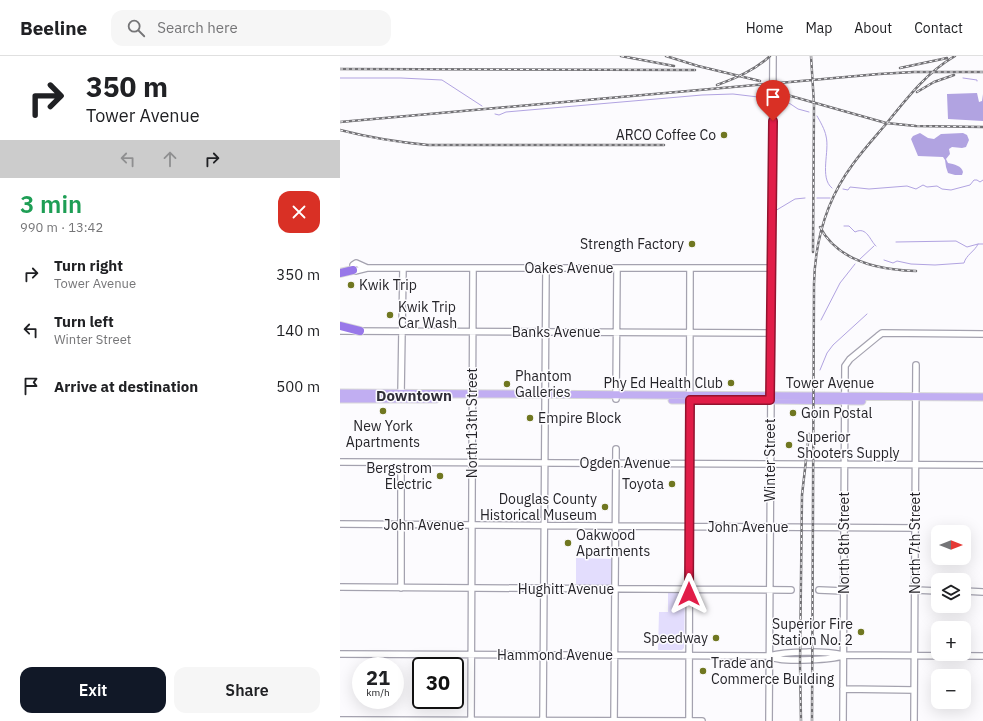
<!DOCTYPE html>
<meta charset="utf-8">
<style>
:root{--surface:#fff;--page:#f6f6f6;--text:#202124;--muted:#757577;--line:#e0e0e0;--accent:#111827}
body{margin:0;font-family:"IBM Plex Sans",sans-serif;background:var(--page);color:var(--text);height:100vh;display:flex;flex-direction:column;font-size:15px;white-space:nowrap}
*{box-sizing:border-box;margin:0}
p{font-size:13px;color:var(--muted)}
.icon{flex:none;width:22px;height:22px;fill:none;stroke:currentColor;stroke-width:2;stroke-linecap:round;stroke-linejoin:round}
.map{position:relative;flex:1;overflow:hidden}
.sheet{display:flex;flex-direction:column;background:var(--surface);width:340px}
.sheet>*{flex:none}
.hud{background:#fff;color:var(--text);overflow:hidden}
.needle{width:26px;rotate:90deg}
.controls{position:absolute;left:591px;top:469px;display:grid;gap:8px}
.controls a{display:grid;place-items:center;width:40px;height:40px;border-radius:8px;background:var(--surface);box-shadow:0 4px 16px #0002;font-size:20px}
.speed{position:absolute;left:12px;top:601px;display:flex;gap:8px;font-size:20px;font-weight:700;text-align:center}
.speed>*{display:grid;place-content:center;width:52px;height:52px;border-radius:50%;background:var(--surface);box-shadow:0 4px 16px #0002;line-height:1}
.speed small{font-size:10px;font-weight:400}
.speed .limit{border:2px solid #111;border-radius:6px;background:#fff;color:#111}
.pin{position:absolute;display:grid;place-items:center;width:34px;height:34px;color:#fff;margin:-41px -17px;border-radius:50% 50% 50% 0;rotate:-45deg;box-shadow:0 0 4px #0007}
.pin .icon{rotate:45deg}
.me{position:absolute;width:44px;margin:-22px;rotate:0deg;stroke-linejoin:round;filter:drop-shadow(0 0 3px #0008)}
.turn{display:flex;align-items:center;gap:14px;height:84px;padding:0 20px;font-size:18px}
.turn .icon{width:52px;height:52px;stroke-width:2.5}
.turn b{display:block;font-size:28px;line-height:34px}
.lanes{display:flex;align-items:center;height:38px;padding:0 20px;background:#0003;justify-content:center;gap:20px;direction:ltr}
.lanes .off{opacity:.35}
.round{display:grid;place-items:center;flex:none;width:42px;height:42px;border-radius:12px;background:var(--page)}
.summary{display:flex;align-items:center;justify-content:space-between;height:68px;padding:0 20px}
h1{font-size:24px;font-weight:600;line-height:30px;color:#1e9e55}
.cta{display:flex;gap:8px;margin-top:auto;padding:8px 20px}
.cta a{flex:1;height:46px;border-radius:12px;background:var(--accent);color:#fff;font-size:16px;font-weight:600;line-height:46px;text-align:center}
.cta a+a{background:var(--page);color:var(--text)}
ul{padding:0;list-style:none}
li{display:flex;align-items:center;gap:12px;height:56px;padding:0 20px}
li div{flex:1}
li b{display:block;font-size:15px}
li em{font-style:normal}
header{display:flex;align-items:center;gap:24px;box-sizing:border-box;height:56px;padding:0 20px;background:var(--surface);border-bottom:1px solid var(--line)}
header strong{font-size:19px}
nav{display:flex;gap:22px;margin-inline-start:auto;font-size:14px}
.search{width:280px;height:36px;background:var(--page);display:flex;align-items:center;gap:10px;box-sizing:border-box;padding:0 14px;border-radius:12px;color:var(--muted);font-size:15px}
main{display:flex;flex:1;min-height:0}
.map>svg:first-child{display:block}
.green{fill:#e3ddfd}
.water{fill:#b1a3e1}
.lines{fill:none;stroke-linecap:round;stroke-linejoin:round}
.stream{stroke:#b1a3e1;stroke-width:1}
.minor-casing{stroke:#a4a2af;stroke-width:8}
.major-casing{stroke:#d8d8d8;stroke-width:9}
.highway-casing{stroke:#d8d8d8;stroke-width:10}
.minor{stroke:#fff;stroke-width:5.5}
.major{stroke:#c1aef2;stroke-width:7}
.highway{stroke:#9878e9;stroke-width:8}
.rail-casing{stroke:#727175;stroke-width:2.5}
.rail{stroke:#fcfbfe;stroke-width:1;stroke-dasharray:3;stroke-linecap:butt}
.route-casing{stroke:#92132f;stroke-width:10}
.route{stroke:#e11d48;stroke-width:7}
.poi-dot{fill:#707721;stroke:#fcfbfe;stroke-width:1.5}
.labels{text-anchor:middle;stroke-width:3;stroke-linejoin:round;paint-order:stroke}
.poi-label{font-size:14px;fill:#252429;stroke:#fcfbfe;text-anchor:end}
.street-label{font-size:14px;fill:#252429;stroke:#fcfbfe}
.neighbourhood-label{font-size:15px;font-weight:bold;fill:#312f3a;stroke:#fcfbfe}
</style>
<header>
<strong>Beeline</strong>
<div class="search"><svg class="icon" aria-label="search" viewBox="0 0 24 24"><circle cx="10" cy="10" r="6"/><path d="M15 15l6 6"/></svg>Search here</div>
<nav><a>Home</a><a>Map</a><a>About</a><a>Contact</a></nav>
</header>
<main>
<section class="sheet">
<div class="hud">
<div class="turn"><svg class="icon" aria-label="right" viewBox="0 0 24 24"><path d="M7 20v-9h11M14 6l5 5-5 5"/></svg><div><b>350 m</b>Tower Avenue</div></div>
<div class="lanes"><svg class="icon off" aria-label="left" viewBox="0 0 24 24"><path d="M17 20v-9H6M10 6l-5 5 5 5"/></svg><svg class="icon off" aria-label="ahead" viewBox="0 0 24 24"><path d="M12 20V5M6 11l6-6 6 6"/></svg><svg class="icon" aria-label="right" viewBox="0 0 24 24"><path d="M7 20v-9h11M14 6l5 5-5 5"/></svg></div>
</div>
<div class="summary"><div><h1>3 min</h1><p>990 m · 13:42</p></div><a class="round" style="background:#d93025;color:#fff"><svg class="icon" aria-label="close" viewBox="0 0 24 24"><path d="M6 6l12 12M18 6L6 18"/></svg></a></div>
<ul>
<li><svg class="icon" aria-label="right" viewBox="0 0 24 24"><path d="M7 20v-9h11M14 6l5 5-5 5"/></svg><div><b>Turn right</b><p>Tower Avenue</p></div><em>350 m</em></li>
<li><svg class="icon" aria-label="left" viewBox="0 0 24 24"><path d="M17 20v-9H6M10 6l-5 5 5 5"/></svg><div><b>Turn left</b><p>Winter Street</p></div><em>140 m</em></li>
<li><svg class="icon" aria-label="arrive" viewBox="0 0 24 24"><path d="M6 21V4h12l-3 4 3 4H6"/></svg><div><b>Arrive at destination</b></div><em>500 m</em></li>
</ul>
<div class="cta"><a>Exit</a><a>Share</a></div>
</section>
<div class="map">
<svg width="643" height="665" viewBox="0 0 643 665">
<rect width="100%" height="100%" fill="#fcfbfe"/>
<!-- green -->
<path class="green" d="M236,502l37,1v27h-37z
M328,535l16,1 1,1 -1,55 -2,2h-24l1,-38h9z"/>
<!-- water -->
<path class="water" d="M637,37l2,9 3,-1 1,-7v27l-35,-2 -1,-25z
M580,77l8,5 6,1 7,-5 22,-1 4,2 2,5 -3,7 -4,1 -10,-1 -3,2 1,5 -4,5 2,4c6,1 14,3 15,9l-1,3h-7l-7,-2 -2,-6 -1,-7 -2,-3 -25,-1 -7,-17 2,-3z"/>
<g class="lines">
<!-- stream -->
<path class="stream" d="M0,22h61l41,2 40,26
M623,22l14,2v1
M449,47l9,6 11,3
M155,58l4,1 7,-3 196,-17 31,-1 25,3
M477,60c3,5 8,14 9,20 4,15 -7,42 6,52
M503,133l5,1 2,-3 19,2 38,-3 9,3 7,-4 4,2 10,-1 5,3 9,1 19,-5 4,-5h3l3,2 3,-2
M477,142h13
M435,155l20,-12 10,-1
M504,170h5l6,6c12,-6 15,9 21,14
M556,186l60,-1 11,6 11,-3
M520,203l14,-13
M544,204l9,3 4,-2 14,3 24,1 29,-2c2,-8 11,-12 14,-19h5
M481,264l19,-37 15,-19
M480,314l7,-17 6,-8 34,-31"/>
<!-- minor casing -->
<g class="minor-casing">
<path id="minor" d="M27,212l-12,3 -2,-1v-5l3,-2 11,5h405
M0,275l431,2
M61,337l2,-125
M276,343l1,-130
M0,406l643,3
M0,468l576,4
M0,531l451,3
M61,532v-125
M479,534l25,1
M575,534l23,1
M624,535l19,1
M0,598l429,2c18,-5 57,-5 74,-1l140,1
M430,600c2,1 5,3 9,3 11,2 52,1 63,-3
M503,633l71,1
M0,664l362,1
M131,665l2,-453
M203,665l3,-453
M274,665l2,-272
M349,665l1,-452
M429,665l4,-665
M503,665l2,-355 5,-7 28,-23 4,-3 101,1
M574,665l2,-356"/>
</g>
<!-- major casing -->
<g class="major-casing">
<path id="major" d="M0,337l643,4
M0,343h96
M332,344h80
M430,344l92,1"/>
</g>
<!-- highway casing -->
<g class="highway-casing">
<path id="highway" d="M0,217l13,-3
M0,270l20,5"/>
</g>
<!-- minor -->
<use href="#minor" class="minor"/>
<!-- major -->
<use href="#major" class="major"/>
<!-- highway -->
<use href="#highway" class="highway"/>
<!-- rail casing -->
<g class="rail-casing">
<path id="rail" d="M281,0l53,10
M326,0l32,10 62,15
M471,0l3,48 -1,148
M560,12l47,-10
M0,13l355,1
M377,29c19,-7 38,-15 53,-29
M426,33l120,34 30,3 67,1
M577,36l17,-10 20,-7
M0,66l539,-48 35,-2h69
M0,74c31,8 56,12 88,15h236
M480,171c18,35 60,43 96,44
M461,665l-1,-58 2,-168 7,-61
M472,665l2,-437c1,-44 13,-85 39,-120 10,-14 22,-27 33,-40 21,-26 40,-51 69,-68"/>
</g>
<!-- rail -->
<use href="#rail" class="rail"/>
</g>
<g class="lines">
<!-- route casing -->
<g class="route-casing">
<path id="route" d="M349,538l1,-194h80l3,-279"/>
</g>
<!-- route -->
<use href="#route" class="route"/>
</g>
<!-- markers -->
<g class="poi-dot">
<circle cx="384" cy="79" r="4"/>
<circle cx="352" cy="188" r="4"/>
<circle cx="11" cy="229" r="4"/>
<circle cx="50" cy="259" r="4"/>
<circle cx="391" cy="327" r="4"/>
<circle cx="167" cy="328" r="4"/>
<circle cx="43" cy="355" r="4"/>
<circle cx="453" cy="357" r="4"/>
<circle cx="190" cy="362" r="4"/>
<circle cx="449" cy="389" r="4"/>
<circle cx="100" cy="420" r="4"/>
<circle cx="332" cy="428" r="4"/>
<circle cx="265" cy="451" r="4"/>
<circle cx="228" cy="487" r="4"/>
<circle cx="521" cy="576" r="4"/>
<circle cx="376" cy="582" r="4"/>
<circle cx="363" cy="615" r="4"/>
</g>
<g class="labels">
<!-- poi labels -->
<g class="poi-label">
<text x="376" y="84">ARCO Coffee Co</text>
<text x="344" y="193">Strength Factory</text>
<text x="19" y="234" text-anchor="start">Kwik Trip</text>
<text x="58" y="256" text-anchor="start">Kwik Trip<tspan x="58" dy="16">Car Wash</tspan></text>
<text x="175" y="325" text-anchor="start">Phantom<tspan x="175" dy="16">Galleries</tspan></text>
<text x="383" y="332">Phy Ed Health Club</text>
<text x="461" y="362" text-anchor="start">Goin Postal</text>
<text x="198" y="367" text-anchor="start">Empire Block</text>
<text x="43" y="375" text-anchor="middle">New York<tspan x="43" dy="16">Apartments</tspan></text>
<text x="457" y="386" text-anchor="start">Superior<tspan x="457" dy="16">Shooters Supply</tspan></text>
<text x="92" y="417">Bergstrom<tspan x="92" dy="16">Electric</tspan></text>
<text x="324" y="433">Toyota</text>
<text x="257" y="448">Douglas County<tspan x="257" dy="16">Historical Museum</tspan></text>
<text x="236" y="484" text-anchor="start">Oakwood<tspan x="236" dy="16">Apartments</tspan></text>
<text x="513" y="573">Superior Fire<tspan x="513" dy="16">Station No. 2</tspan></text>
<text x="368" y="587">Speedway</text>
<text x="371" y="612" text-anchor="start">Trade and<tspan x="371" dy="16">Commerce Building</tspan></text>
</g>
<!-- street labels -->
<g class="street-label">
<text x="229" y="217">Oakes Avenue</text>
<text x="216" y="281">Banks Avenue</text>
<text x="490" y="332">Tower Avenue</text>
<text transform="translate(132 367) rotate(-90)" y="5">North 13th Street</text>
<text transform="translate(430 404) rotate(-90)" y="5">Winter Street</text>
<text x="285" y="412">Ogden Avenue</text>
<text x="84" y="474">John Avenue</text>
<text x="408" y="476">John Avenue</text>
<text transform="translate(504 487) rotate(-90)" y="5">North 8th Street</text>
<text transform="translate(575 487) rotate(-90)" y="5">North 7th Street</text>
<text x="226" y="538">Hughitt Avenue</text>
<text x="215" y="604">Hammond Avenue</text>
</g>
<!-- neighbourhood labels -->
<g class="neighbourhood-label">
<text x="74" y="345">Downtown</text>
</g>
</g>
</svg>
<div class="controls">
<a><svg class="needle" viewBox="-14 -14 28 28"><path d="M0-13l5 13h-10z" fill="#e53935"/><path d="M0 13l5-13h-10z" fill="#757577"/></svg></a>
<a><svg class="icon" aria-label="layers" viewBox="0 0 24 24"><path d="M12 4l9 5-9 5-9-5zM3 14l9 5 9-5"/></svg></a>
<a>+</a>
<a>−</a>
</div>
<div class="speed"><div>21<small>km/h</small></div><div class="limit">30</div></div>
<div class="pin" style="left:433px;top:65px;background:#d93025"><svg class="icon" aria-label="arrive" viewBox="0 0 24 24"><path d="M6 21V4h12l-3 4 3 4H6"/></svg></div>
<svg class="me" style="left:349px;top:538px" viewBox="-20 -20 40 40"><path d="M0-17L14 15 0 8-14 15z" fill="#e11d48" stroke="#fff" stroke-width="4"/></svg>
</div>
</main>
